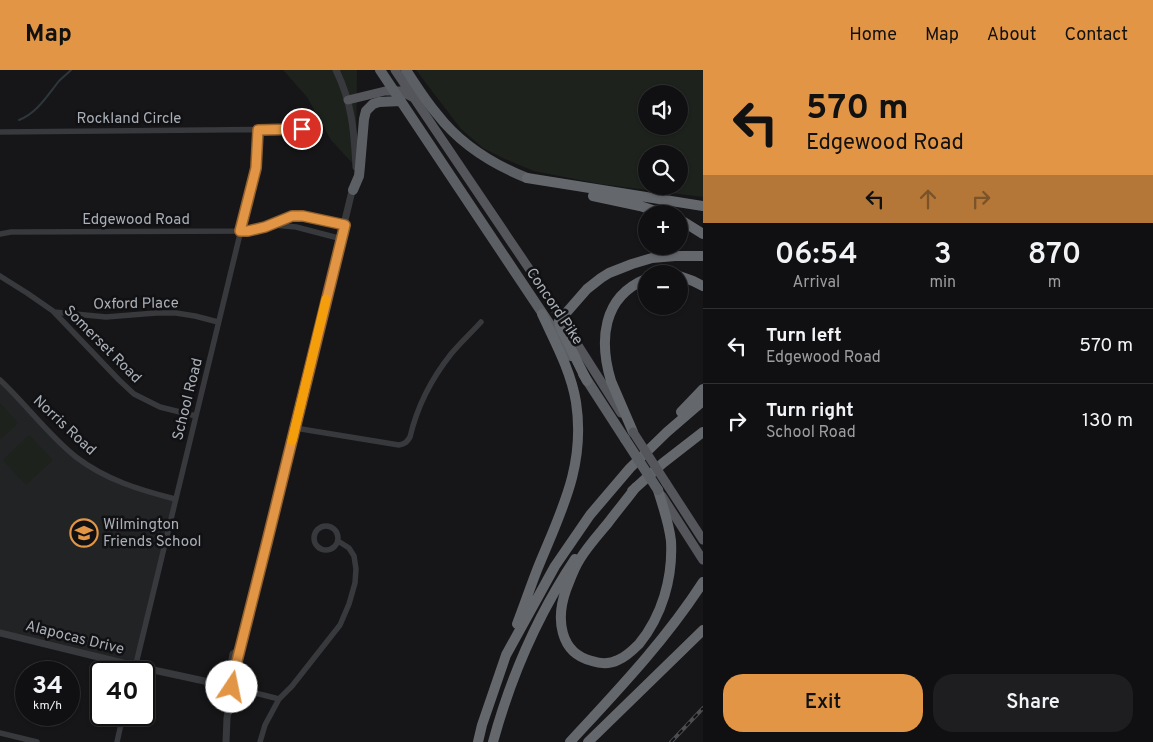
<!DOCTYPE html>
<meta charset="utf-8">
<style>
:root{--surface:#101012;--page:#1e1e20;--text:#f1f3f6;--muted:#9c9d9f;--line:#303032;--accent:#e19545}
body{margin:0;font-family:Overpass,sans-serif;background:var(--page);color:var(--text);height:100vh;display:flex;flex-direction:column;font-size:19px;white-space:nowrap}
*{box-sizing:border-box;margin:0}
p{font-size:16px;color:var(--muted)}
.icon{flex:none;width:28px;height:28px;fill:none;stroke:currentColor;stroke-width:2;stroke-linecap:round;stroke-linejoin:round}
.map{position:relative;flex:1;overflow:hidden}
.panel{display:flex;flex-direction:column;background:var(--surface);width:450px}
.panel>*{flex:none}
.hud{background:#e19545;color:#111;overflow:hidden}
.fabs{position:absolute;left:638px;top:15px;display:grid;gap:10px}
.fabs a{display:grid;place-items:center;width:50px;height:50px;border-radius:50%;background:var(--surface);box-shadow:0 1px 4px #0004,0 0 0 1px var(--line);font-size:25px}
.speed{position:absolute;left:15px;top:591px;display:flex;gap:10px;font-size:25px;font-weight:700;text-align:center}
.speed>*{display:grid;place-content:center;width:65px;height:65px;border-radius:50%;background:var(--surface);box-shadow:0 1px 4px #0004,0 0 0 1px var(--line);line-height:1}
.speed small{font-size:12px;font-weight:400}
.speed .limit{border:2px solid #111;border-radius:8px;background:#fff;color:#111}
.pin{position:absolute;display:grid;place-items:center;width:42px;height:42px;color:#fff;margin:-21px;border:2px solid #fff;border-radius:50%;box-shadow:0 1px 5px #0007}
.me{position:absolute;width:55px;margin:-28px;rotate:11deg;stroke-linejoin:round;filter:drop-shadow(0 0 4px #0008)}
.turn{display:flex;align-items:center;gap:18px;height:105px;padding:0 20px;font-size:22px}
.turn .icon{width:65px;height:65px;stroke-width:2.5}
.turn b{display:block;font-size:35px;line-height:42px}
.lanes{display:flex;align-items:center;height:48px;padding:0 20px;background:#0003;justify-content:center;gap:25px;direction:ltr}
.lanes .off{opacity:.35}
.eta{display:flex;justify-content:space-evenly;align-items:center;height:85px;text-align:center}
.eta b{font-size:30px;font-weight:600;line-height:35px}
.button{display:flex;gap:10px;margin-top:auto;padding:10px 20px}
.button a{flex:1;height:58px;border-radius:20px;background:var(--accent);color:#111;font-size:20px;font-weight:600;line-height:58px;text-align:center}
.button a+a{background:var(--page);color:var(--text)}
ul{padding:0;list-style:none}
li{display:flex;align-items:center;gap:15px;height:75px;padding:0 20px;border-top:1px solid var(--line)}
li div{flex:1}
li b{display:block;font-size:19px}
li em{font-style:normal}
header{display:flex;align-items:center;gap:30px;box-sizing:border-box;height:70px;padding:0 25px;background:var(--accent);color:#111}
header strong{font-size:24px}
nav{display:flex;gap:28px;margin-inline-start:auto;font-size:18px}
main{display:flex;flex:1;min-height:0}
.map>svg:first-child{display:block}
.built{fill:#222325}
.green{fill:#1d221d;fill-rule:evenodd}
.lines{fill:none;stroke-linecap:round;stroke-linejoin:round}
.stream{stroke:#2d373b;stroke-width:2}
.minor{stroke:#37393c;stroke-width:5.5}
.tertiary{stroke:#37393c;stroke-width:7}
.primary{stroke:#54565b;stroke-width:9}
.trunk{stroke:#5c5f64;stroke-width:10}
.motorway{stroke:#64686d;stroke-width:10}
.rail-casing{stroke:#4b4d51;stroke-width:4}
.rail{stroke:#111113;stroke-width:2;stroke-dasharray:5.5;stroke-linecap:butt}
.primary-bridge{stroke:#54565b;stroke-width:9}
.trunk-bridge{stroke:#5c5f64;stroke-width:10}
.route-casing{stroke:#92612d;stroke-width:12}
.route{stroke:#e19545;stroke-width:9}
.slow{stroke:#f59e0b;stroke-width:9}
.labels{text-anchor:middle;stroke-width:5;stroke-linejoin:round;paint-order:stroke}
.street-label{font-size:15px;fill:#a9afb7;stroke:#111113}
.poi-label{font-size:15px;fill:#a9afb7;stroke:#111113;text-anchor:start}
</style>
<header>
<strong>Map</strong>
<nav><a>Home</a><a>Map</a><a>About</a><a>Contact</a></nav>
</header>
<main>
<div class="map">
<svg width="703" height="672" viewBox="0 0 703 672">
<rect width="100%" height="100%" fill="#161618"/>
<!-- built -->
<path class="built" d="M0,310l61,63 39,30 75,26 -40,167 -135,-33z"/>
<!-- green -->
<path class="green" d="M283,0h74l-1,97 -25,-27 -24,-43z
M416,0h287v127l-103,-13 -66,-13 -29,-12 -22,-11 -22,-19zM646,24h33v32h-33zM646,84h33v32h-33z
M0,333l18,20 -18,17z
M29,365l24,25 -27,25 -23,-25z"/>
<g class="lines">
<!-- stream -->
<path class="stream" d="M19,50c18,-7 28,-24 40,-39 4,-4 8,-7 12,-11"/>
<!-- minor -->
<path class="minor" d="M0,62l302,-3
M274,155l22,2 46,12
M0,164l11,-2 237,-1 17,-4 27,-11h6l47,9
M0,206l27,17 26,18 66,69 15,14 26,13 36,9
M54,242l52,5 50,-4h20l19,3 23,6
M0,310c26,24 48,55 76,77 30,23 64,33 99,42
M295,358l104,17c6,-1 8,-3 11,-8 7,-30 22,-59 41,-83 9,-11 20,-21 30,-32
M314 468a12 12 0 1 1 24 0a12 12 0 1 1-24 0Z
M134,602l122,-504 1,-38
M232,617l47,12
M0,663l37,9
M117,672l6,-27
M260,672l5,-17 14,-26 13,-13 48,-61 9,-21 6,-21 1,-14 -2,-13 -5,-8 -11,-7"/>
<!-- tertiary -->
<path class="tertiary" d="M336,0c16,33 18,60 20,97
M0,563l135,33 97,21
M209,612l14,-6 8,-11 2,-11 6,-4
M209,613c8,7 16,16 18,28
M229,642c6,-10 12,-16 23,-20l-12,-15 -5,-9
M226,672l1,-24 10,-57 30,-119 86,-355"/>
<!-- primary -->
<path class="primary" d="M395,0l137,203 89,140
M348,30l37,-9h16l11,6
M666,413l37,57
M662,426l41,64"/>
<!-- trunk -->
<path class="trunk" d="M380,0l191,286
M406,0c10,15 19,30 31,44 23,30 55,50 90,64
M353,120l6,-14 1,-10 4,-47 2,-8 7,-7 6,-2 22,-1
M583,304l42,65"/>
<!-- motorway -->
<path class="motorway" d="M527,108l176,28
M593,126l47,10 25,8
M679,149l24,15
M679,206l14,5 10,5
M587,311l-26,-52 -2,-8 28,-32 14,-11 8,-5 23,-9 20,-6 23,-2h28
M681,342l22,-23
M633,362l-22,-51c-12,-40 -9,-84 35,-102
M636,417c-9,12 -19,24 -28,36 -10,12 -20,23 -28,36 -6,9 -10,21 -14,31 -10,28 -7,63 26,71 9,3 18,3 26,-1 8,-3 15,-10 21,-16 23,-28 34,-66 32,-103 -2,-18 -8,-34 -13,-51
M632,421l31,-28 40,-31
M517,554c7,-18 13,-36 20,-54 23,-57 49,-103 39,-168 -5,-31 -21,-60 -34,-88
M478,672l4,-17 24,-70 49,-89 35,-51 40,-47 37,-36 36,-31
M493,672c18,-66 44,-126 82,-183
M570,672c47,-51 95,-101 133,-160
M588,672l115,-112"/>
<!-- rail casing -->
<g class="rail-casing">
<path id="rail" d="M671,672l32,-34"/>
</g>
<!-- rail -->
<use href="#rail" class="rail"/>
<!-- primary-bridge -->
<path class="primary-bridge" d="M633,362l33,51"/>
<!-- trunk-bridge -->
<path class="trunk-bridge" d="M625,369l33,51"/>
</g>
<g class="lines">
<!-- route casing -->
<g class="route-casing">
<path id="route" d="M232,617l5,-26 30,-119 78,-317 -42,-9h-11l-27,11 -17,4h-8l16,-63 2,-38 44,-1"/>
</g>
<!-- route -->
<use href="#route" class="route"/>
<!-- slow -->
<path class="slow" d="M292,371l34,-142"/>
</g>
<!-- icons -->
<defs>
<g id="school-ring" transform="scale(1.4375)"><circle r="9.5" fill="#111113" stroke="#e19545" stroke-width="1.5"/><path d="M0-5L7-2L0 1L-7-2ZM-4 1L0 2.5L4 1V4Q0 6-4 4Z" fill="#e19545"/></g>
</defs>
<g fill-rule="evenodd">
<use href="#school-ring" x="84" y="463"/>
</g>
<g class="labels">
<!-- street labels -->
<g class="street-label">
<text x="129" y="53">Rockland Circle</text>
<text x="136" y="154">Edgewood Road</text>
<text transform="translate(136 233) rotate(-1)" y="5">Oxford Place</text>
<text transform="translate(555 236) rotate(56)" y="5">Concord Pike</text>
<text transform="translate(103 274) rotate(45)" y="5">Somerset Road</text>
<text transform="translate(187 329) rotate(-76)" y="5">School Road</text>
<text transform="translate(65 355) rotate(43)" y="5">Norris Road</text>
<text transform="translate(75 567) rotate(14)" y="5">Alapocas Drive</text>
</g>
<!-- poi labels -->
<g class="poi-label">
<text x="103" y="459">Wilmington<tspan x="103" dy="17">Friends School</tspan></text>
</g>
</g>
</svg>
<div class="fabs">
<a><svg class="icon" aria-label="sound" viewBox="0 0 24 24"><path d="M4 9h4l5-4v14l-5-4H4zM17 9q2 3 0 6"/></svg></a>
<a><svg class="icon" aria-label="search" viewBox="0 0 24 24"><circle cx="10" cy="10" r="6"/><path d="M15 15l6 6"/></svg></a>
<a>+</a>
<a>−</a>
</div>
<div class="speed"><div>34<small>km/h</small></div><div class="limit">40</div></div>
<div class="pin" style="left:302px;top:59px;background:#d93025"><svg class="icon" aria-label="arrive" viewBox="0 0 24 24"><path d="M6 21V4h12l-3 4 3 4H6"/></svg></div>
<svg class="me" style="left:232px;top:617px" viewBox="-20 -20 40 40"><circle r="19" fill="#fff"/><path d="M0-13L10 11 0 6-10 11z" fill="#e19545"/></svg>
</div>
<section class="panel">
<div class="hud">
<div class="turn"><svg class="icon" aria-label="left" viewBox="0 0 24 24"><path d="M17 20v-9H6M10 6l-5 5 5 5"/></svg><div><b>570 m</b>Edgewood Road</div></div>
<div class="lanes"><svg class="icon" aria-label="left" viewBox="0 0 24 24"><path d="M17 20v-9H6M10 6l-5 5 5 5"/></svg><svg class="icon off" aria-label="ahead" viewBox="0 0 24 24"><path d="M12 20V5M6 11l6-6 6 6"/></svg><svg class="icon off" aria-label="right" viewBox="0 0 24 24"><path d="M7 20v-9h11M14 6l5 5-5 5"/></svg></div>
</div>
<div class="eta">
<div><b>06:54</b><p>Arrival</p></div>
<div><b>3</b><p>min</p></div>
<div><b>870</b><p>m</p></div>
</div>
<ul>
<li><svg class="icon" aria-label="left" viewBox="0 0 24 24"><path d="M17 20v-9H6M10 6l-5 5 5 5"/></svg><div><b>Turn left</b><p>Edgewood Road</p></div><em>570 m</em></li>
<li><svg class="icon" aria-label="right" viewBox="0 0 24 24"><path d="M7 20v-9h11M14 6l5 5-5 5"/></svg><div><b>Turn right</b><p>School Road</p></div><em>130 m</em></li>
</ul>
<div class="button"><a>Exit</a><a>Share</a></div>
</section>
</main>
